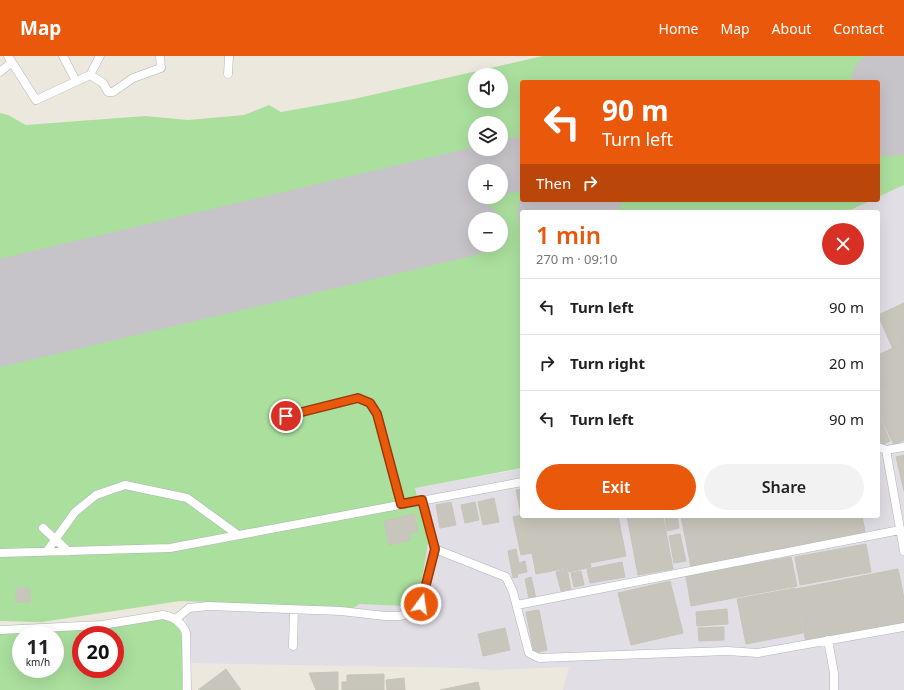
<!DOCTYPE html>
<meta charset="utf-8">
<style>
:root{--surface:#fff;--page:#f2f2f2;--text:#222;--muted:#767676;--line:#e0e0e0;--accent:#ea580c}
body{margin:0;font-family:"Noto Sans",sans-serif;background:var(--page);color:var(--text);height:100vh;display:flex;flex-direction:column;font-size:15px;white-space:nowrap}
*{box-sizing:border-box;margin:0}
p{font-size:13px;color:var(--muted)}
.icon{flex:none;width:22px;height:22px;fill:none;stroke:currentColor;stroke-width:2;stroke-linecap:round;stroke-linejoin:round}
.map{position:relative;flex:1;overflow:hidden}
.details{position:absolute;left:520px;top:154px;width:360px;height:308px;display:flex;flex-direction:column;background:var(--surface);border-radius:4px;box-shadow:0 4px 16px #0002}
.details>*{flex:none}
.banner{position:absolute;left:520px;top:24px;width:360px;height:122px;border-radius:4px;box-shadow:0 4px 16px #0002;background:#ea580c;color:#fff;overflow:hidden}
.controls{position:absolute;left:468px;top:12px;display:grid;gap:8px}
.controls a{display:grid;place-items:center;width:40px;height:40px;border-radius:50%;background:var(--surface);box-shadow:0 4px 16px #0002;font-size:20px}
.speed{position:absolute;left:12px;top:570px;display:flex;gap:8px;font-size:20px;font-weight:700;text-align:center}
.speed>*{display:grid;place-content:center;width:52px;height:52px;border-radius:50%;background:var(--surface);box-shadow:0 4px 16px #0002;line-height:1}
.speed small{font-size:10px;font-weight:400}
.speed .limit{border:6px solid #d22;background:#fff;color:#111}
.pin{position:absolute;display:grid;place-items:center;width:34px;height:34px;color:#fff;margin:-17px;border:2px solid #fff;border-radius:50%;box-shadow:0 1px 4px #0007}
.me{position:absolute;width:44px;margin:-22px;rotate:14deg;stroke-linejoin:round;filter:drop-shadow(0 0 3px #0008)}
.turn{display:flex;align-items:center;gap:14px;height:84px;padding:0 16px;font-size:18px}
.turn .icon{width:52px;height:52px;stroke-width:2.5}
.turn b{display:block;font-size:28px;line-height:34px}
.then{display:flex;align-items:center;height:38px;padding:0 16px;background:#0003;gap:8px;font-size:15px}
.round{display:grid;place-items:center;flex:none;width:42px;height:42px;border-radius:21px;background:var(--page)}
.head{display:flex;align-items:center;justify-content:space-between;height:68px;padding:0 16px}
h1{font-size:24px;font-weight:600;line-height:30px;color:var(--accent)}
.primary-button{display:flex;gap:8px;margin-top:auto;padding:8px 16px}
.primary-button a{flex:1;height:46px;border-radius:24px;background:var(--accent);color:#fff;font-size:16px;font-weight:600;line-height:46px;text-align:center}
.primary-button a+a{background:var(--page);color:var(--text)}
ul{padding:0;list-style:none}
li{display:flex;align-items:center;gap:12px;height:56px;padding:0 16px;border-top:1px solid var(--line)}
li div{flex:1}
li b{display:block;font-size:15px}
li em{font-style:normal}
header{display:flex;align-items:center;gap:24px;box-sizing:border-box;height:56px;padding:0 20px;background:var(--accent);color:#fff}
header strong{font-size:19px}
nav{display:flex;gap:22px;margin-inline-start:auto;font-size:14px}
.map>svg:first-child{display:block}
.industrial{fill:#e1dee5}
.green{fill:#aadf9e;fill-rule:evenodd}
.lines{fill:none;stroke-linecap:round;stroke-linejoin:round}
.runway{stroke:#c6c4c9;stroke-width:53}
.building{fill:#c8c6bc;stroke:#c7c4b8}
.minor-casing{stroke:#b1b2be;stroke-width:9}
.minor{stroke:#fff;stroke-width:8}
.route-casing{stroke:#983908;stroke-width:10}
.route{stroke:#ea580c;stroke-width:7}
</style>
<header>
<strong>Map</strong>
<nav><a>Home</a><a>Map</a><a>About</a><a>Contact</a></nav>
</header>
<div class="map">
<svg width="904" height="634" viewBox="0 0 904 634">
<rect width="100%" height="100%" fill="#ece8de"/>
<!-- industrial -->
<path class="industrial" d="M904,129v505h-341l6,-23 -78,3 -25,-2 -275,-5v-25l-7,-25 22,-10 147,5 6,-4 45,2 16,-97 -5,-21 107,-19v47h356v-304h-32l26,-12h6v-3z"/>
<!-- green -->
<path class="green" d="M543,0h361v129l-26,12v-115h-356v118h350l-26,12h-324v256l-107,20 13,55 -8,49 -16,14 -45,-2 -5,4 -174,-7 -138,21 -42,-1v-508l8,2 18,10 119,-9 43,4 56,-5 25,-10 12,7 73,-13zM475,19h26v26h-26zM475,67h26v26h-26zM475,115h26v26h-26zM475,163h26v26h-26z
M165,562c5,2 10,4 13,9 9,13 4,47 4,63h-182v-56l70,-4zM21,579h34v34h-34zM81,579h34v34h-34z"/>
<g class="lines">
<!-- runway -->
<path class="runway" d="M904,17l-26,7 13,50 13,-3
M488,115l34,-8
M544,156l51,-12
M0,230l475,-112
M0,284l475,-112"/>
</g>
<!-- building -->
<path class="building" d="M904,247v40l-11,6 -15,-34z
M904,287v34l-26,11v-33z
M904,321v63l-10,5 -16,-34v-23z
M878,357l12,28 -8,4 -4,-10z
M904,399v36l-8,-34z
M522,433v27h96l8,40 -36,7 1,4 -22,5 -1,-4 -32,6 -4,-21 -11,2 -8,-38 8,-2 -5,-25z
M494,442l5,24 -16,3 -5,-23z
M451,446l5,23 -16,3 -4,-23z
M475,446l4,18 -14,3 -4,-18z
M414,458l4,18 -9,1 2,7 -22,5 -5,-24z
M627,460h36l10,53 -35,6z
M665,460h12l2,12 -12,3z
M681,460h181l3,16 -174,35z
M680,478l6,27 -12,2 -5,-27z
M866,488l5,28 -71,13 -5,-28z
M516,493l3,14 6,-2 2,11 -10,2 1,3 -5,1 -5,-27z
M791,501l6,29 -106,20 -5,-30z
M622,506l3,15 -35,6 -3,-14z
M567,513l4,20 -10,2 -5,-19z
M898,513l6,29v26l-98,19 -10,-54z
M581,515l3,14 -10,2 -3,-14z
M531,521l5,21 -7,1 -4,-20z
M670,525l13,52 -52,12 -13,-52z
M16,532h14v14h-14z
M795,532l8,45 -57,11 -9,-45z
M727,553l1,15 -31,2 -1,-14z
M539,554l8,40 -13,3 -8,-41z
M724,571v13l-25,1 -1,-13z
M505,572l5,22 -27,6 -5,-22z
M226,613l15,21h-43z
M338,616v18h-22l-7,-17z
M384,618v16h-42v-8h5v-7z
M404,622l1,12h-18l-1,-10z
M478,626l2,8h-40z"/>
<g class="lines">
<!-- minor casing -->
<g class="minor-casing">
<path id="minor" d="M8,0l28,44 54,-25 10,-19
M63,0l13,25
M0,16l11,-9
M228,18l1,-18
M90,19l13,8 5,9h5l20,-14 28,-10 -1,-12
M286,360l72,-18 12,5 7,11 24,90
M878,391l8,3 18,-3
M886,394l18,101
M43,472l25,23
M435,493l71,28 7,15 16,61 10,5 188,-7 31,2 146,-26
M47,495l28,-39 21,-17 29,-10 62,13 51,37
M0,497l170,-5 352,-66
M517,549l383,-75
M176,563l13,-11 19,-2 133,5 44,5h14l13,-3 9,-9 14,-55 -12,-49
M0,574l102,-5 61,-10c11,2 19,7 23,18l1,57
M828,584l6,33v17
M293,590l1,-36"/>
</g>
<!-- minor -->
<use href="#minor" class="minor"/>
</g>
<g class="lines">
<!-- route casing -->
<g class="route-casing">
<path id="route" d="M286,360l72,-18 12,5 7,11 24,90 21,-4 13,49 -14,55"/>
</g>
<!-- route -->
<use href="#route" class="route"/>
</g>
</svg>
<div class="controls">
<a><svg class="icon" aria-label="sound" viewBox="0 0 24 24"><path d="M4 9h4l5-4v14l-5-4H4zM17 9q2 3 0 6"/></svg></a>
<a><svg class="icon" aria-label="layers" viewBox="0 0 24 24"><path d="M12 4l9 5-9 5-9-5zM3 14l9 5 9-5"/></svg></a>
<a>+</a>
<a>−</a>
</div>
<div class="speed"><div>11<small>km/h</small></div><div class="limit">20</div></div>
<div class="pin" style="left:286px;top:360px;background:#d93025"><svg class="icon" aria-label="arrive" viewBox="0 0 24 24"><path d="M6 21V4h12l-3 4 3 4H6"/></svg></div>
<svg class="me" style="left:421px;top:548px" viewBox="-20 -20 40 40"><circle r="17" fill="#ea580c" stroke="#fff" stroke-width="3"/><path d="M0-11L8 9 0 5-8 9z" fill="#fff"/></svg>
<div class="banner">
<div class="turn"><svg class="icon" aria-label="left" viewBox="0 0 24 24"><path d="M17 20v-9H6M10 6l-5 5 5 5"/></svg><div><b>90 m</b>Turn left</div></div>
<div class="then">Then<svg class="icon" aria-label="right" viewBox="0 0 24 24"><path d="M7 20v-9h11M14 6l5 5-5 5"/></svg></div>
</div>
<section class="details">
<div class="head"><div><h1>1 min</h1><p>270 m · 09:10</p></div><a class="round" style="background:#d93025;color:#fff"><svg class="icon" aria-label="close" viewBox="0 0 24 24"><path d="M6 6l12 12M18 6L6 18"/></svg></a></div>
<ul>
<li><svg class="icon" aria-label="left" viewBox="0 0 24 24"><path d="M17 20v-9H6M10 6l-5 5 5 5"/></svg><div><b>Turn left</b></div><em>90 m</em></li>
<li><svg class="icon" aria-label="right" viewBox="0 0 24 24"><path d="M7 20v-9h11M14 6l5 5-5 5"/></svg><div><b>Turn right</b></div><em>20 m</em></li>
<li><svg class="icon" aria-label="left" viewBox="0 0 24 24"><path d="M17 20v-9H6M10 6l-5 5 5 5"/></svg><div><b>Turn left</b></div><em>90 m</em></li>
</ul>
<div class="primary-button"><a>Exit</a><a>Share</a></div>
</section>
</div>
